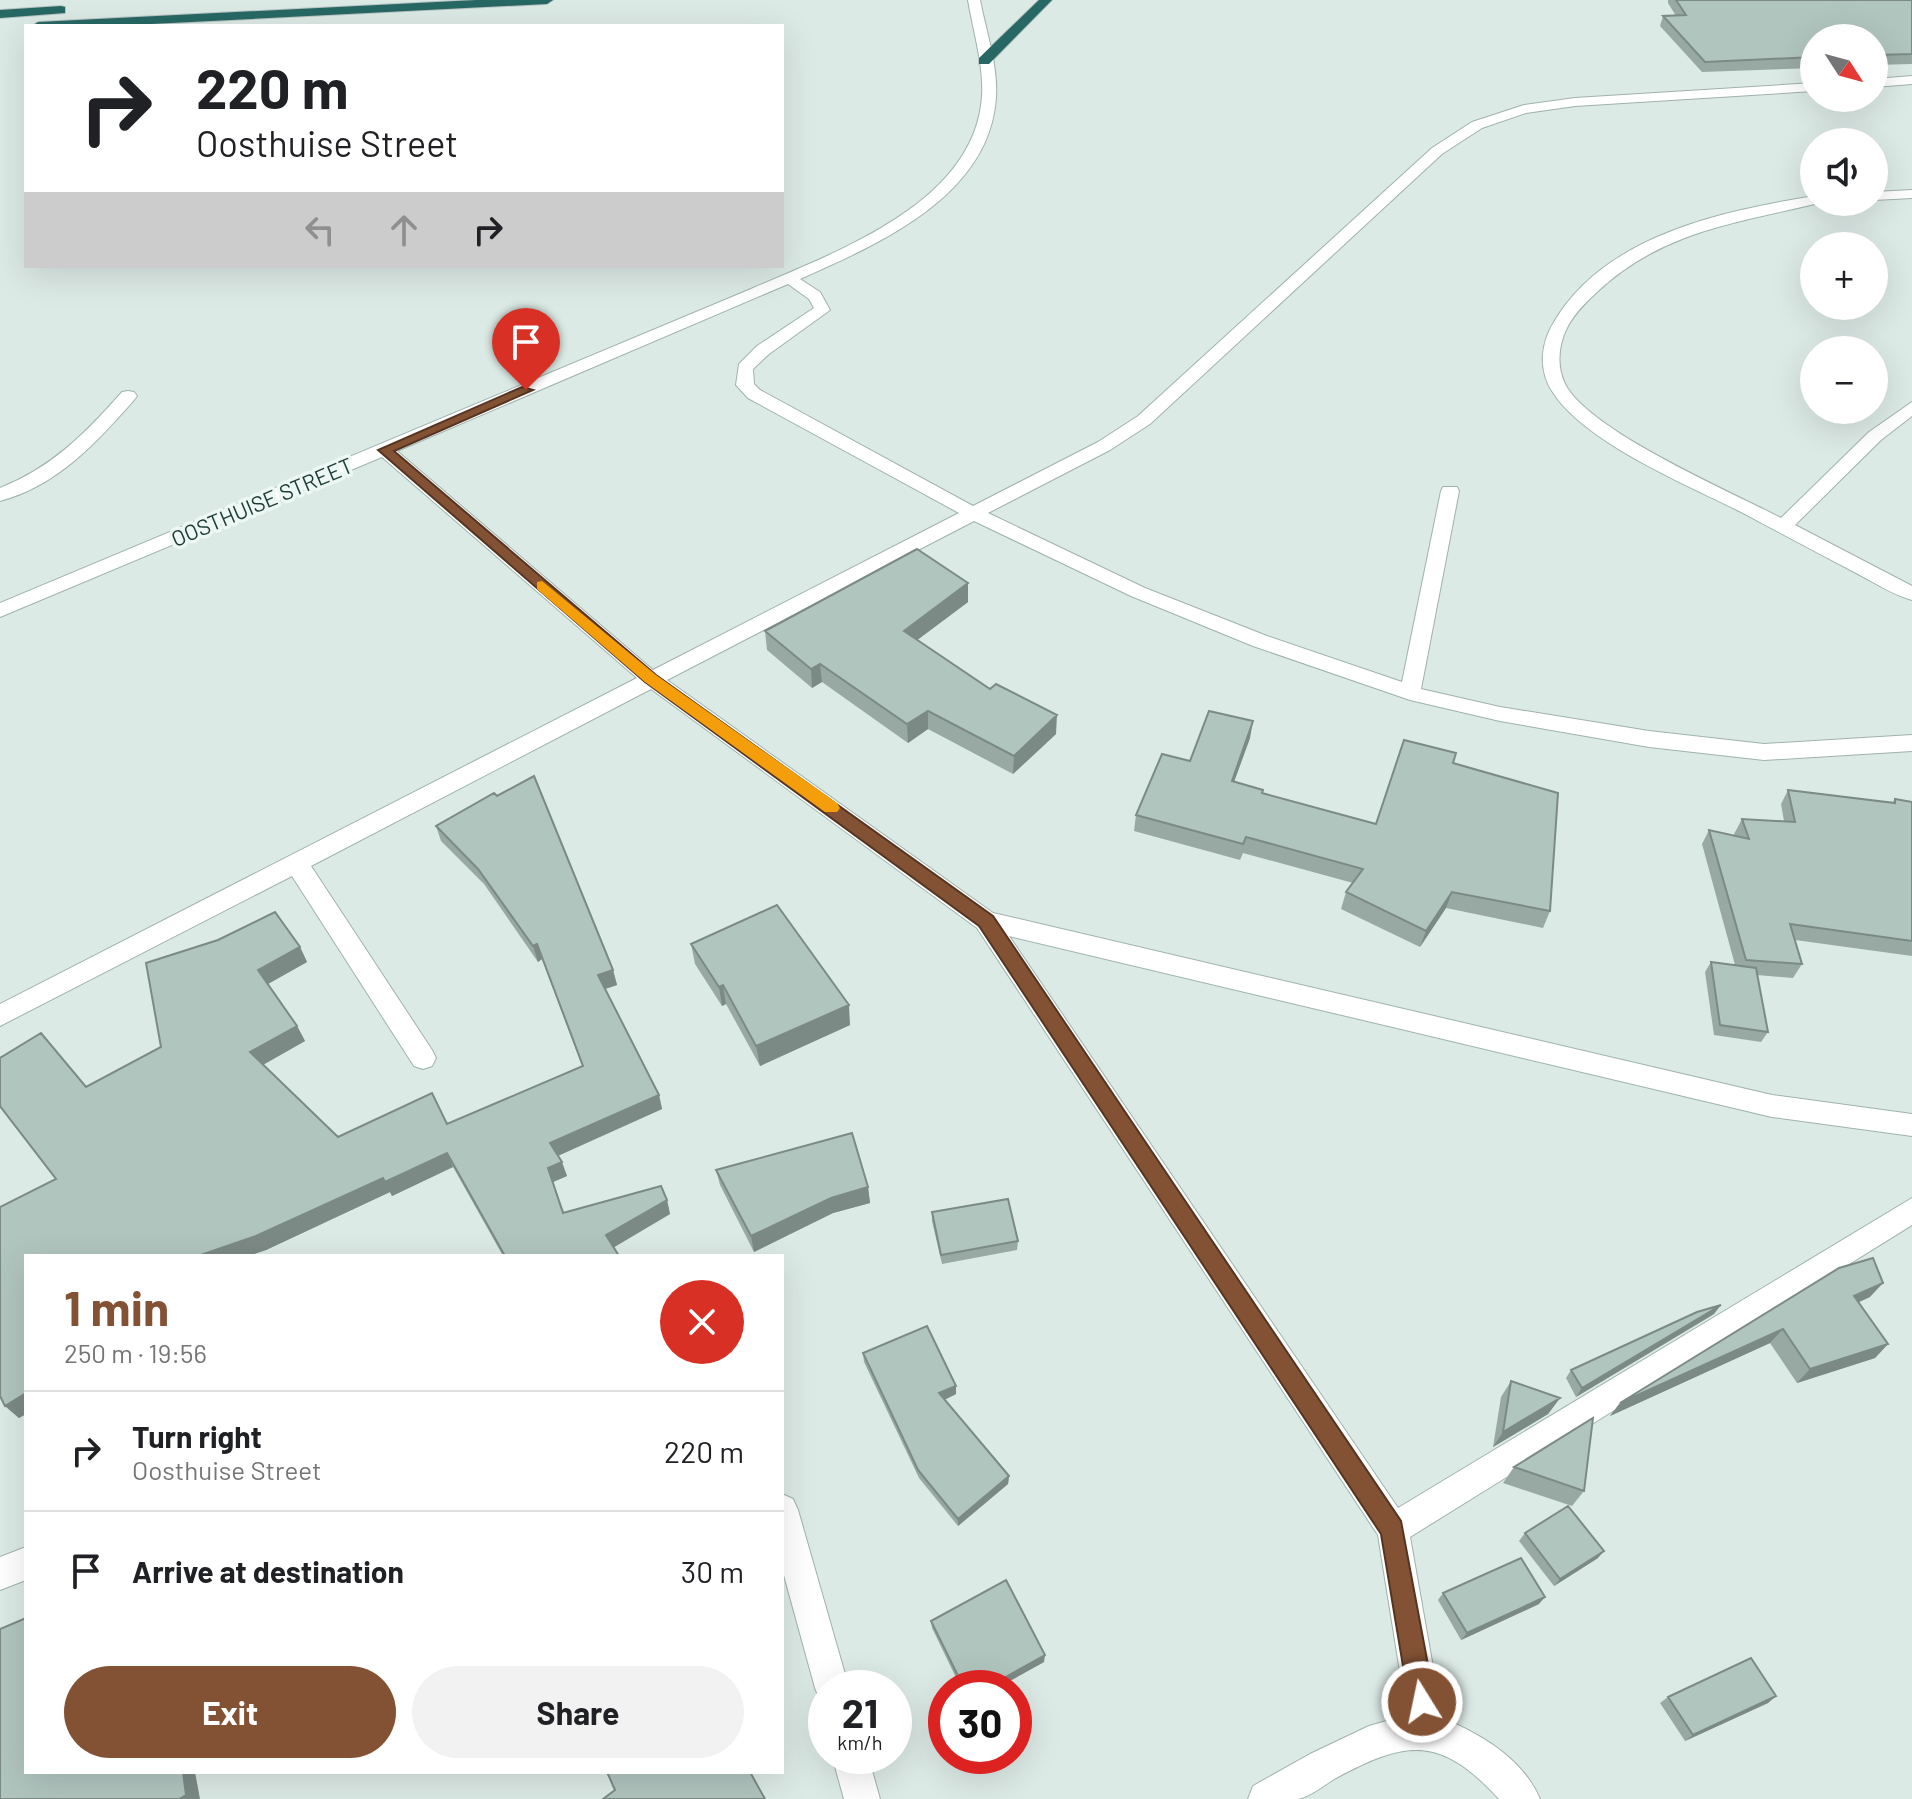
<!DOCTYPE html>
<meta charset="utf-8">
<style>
:root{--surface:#fff;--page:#f2f2f2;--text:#202124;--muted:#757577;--line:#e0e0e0;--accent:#835234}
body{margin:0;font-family:Barlow,sans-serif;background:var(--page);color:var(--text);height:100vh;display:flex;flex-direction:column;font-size:30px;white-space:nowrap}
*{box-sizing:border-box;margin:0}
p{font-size:26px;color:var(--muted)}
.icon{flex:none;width:44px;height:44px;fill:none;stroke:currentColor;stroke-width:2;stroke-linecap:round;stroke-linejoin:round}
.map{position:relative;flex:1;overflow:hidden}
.drawer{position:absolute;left:24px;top:1254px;width:760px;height:520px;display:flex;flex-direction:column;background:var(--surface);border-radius:0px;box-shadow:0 8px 32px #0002}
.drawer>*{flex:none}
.banner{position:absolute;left:24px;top:24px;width:760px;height:244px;border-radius:0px;box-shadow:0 8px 32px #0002;background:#fff;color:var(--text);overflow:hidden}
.needle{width:52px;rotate:126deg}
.buttons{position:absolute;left:1800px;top:24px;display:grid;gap:16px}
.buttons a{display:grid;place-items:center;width:88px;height:88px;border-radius:50%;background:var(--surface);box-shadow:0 8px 32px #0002;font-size:40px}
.speed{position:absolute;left:808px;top:1670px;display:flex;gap:16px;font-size:40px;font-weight:700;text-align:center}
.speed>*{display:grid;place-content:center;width:104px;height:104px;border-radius:50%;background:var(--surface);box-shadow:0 8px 32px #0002;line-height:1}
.speed small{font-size:20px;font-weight:400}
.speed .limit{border:12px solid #d22;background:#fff;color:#111}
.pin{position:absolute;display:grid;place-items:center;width:68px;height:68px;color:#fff;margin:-82px -34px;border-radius:50% 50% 50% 0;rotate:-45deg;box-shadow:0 0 8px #0007}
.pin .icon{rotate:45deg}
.me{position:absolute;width:88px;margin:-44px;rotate:350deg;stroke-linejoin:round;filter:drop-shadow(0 0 6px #0008)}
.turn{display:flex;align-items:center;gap:28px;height:168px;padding:0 40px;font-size:36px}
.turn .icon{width:104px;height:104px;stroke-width:2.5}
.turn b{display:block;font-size:56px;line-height:68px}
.lanes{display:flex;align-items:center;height:76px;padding:0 40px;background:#0003;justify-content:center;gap:40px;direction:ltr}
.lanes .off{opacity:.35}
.round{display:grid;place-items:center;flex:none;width:84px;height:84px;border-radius:42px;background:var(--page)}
.headline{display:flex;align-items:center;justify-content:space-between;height:136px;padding:0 40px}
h1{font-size:48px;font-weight:700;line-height:60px;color:var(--accent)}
.button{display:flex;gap:16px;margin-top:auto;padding:16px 40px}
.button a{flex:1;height:92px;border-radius:48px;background:var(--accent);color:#fff;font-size:32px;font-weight:700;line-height:92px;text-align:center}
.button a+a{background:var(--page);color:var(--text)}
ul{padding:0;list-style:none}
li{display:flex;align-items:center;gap:24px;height:120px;padding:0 40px;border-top:2px solid var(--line)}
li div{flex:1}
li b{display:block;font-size:30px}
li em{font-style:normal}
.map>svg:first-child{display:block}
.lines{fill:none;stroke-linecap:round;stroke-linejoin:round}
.lane-casing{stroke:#9fb2ae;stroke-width:2}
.street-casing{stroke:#9fb2ae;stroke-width:2}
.highway-casing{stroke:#bbc4c3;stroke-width:2}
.lane{fill:#fff;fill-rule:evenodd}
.street{fill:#fff;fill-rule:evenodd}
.highway{fill:#276864;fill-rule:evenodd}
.wall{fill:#98a9a4}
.shaded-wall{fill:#7c8a86}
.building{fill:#b1c5bf;stroke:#7c8a86;stroke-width:2}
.route{fill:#835234;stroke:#553522;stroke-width:2}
.slow{fill:#f59e0b}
.labels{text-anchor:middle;stroke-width:7;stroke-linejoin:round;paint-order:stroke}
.far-street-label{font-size:22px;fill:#1d3a36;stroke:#edf7f3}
</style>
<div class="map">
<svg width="1912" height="1799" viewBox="0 0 1912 1799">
<rect width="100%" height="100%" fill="#dceae6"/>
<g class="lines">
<!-- lane casing -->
<g class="lane-casing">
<path id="lane" d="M128,391l6,1 3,4 -3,4c-37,42 -77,86 -134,101v-13c51,-20 86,-55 122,-96z"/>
</g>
<!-- street casing -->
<g class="street-casing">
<path id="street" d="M968,0h12c6,31 18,65 16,97 -6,99 -117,147 -196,182l20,13 10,18 -61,44 -16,15 1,15 6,6 213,116 125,-64 40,-26 294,-268 40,-26 52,-17 51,-7 239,-15v8l-239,15 -49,7 -44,15 -40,26 -292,270 -40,26 -122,63 157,75 122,48 135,46 39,-191 2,-4h14l2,4 -38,198 79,18 149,24 115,13 148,-9v16l-148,9 -115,-13 -149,-26 -90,-21 -157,-54 -122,-50 -157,-75 -307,159 326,233 779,182 140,19v22l-140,-19 -763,-181 389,572 514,-310v27l-502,312 32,181c39,16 81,41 98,81h-41c-58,-63 -91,-60 -163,-21 -12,7 -26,19 -38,21 -16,0 -34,0 -50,0l5,-13 57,-32 59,-28 38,-11 -29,-180 -401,-607 -326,-239 -340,177 121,184 4,8 -4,8 -9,3 -9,-3 -122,-190 -292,150v-22l637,-326 -255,-221 -382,160v-14l751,-314c84,-37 224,-85 231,-193 2,-31 -9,-65 -14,-96zM788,284l21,15 5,9 -57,38 -18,18 -3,21 12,13 211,115 -306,157 -256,-219z
M1912,76v8l-38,3v-8z
M1912,190v8l-38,2v-8z
M1814,196v6l5,1c-82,20 -158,28 -223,90 -12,11 -23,22 -30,37 -9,19 -9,42 2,59 31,46 161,102 213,129l88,-86 43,-30v14l-31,24 -86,85 117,61v14c-19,-5 -37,-17 -54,-26 -38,-20 -76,-40 -113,-60 -55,-28 -161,-71 -193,-123 -14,-22 -11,-48 2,-69 51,-87 169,-111 260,-126z
M782,1494l11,5 5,11 51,178h-23v15l-6,-3 -5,-12 -33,-120z
M26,1547v33l-26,10v-33z
M832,1756h36l12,43h-36z"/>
</g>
<!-- highway casing -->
<g class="highway-casing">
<path id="highway" d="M476,0h77l-6,4 -436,22h-79l6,-4z
M1039,0h13l-63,64h-10v-6z
M61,6l4,1v6l-65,5v-8z"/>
</g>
<!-- lane -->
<use href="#lane" class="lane"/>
<!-- street -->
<use href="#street" class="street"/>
<!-- highway -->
<use href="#highway" class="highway"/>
</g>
<!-- wall -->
<path class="wall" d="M1668,0h244v64l-38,1v-27h-60v30l-112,4 -42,-46 3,-10h13l-8,-13z
M968,583v19l-51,38 139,94 -43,40 -85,-45 -20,14 -86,-61 -10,6 -45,-38 -2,-19z
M1250,738l-16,44 29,11 113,31 77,-61 97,148 -7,17 -97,-20 -26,39 -79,-38 5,-17 7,-9 -110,-30 -3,7 -106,-29 2,-16 54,-54z
M534,776l79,194 4,15 -12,4 54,106 3,14 -104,47 9,20 -14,6 11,30 97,-26 6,14 3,14 -56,33 5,9h-116l-50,-89 -61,29 -2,-4 -124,58 -18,6h-222v158l-7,4 -14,-12 -5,-10v-189l56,-28 -56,-73v-48l41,-25 45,54 75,-40 -15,-84 72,-23 57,-28 25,35 7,15 -39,22 29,42 8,15 -42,24 75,72 94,-44 15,31 135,-58 -40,-107 -4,3 -54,-78 -43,-43 -5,-15 58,-33 3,3z
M1788,790l104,13 3,-4 17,3v154l-117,-16 7,24 -9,14 -36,-3 11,57 -7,10 -47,-7 -9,-63 6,-10 24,3 -33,-121 7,-14 26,6 -1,-2 8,-15 42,2 -3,-17z
M691,944l159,81 -90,41 -34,-62 -4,2 -27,-42z
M716,1170l152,17 2,16 -37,10 -79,39 -34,-67z
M932,1212l86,29 -1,9 -75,14 -10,-43z
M1839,1268l31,29 -11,5 29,42 -13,14 -78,25 -27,-40 -160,73 10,-13z
M1714,1314l-138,83 -10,-19 5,-8z
M863,1353l93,41 -12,6 65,76 -1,8 -50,42 -39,-48 -55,-116z
M1511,1381l49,17 -12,16 -55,33 8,-50z
M1514,1467l70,24 -12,15 -69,-23z
M1525,1533l73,25 -44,28 -35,-45z
M1443,1593l96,11 -78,36 -23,-40z
M931,1621l113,41 -47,26h-36l-29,-60z
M1776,1696l-8,7 -83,38 -25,-38 8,-6z"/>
<!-- shaded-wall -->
<path class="shaded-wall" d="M968,583v19l-64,48v-19z
M820,664l2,18 -10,6 -1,-19z
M928,711v18l-20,14 -1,-19z
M1057,715l-1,19 -43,40 1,-18z
M1253,721l-3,17 -22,60 4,-17z
M1452,892l-6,16 -26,39 6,-16z
M537,944l5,15 -4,3 -5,-16z
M300,947l7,15 -41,23 -8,-15z
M613,970l4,15 -15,5 -4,-15z
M723,985l3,19 -4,2 -3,-19z
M849,1005l1,20 -90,41 -4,-20z
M297,1026l8,15 -46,26 -9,-15z
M659,1095l3,14 -107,48 -5,-14z
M447,1153l6,14 -61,29 -2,-4 -124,58 -18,6h-50l185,-78z
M562,1162l5,14 -14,6 -5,-14z
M868,1187l2,16 -37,10 -79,39 -3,-16 80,-38z
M667,1200l3,14 -59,35 -5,-14z
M1883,1283l-13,14 -29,13 13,-14z
M1721,1305l-7,9 -138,83 6,-9z
M1783,1329l-13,14 -160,73 10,-13z
M1888,1344l-13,14 -78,25 13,-14z
M956,1386v8l-16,8 -1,-9z
M26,1393v21l-7,4 -14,-12z
M1560,1398l-12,16 -55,33 10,-15z
M1009,1476l-1,8 -50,42v-7z
M1604,1551l-6,7 -44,28 6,-7z
M1545,1597l-6,7 -78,36 6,-7z
M1045,1655l-1,7 -47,26h-11z
M1776,1696l-8,7 -83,38 8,-6z
M183,1772h12l5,27h-21z"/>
<!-- building -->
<path class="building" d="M1676,0h236v54l-38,1v-17h-60v19l-109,5 -42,-46 23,-1z
M917,549l51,34 -64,48 86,58 6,-5 61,31 -43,41 -86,-45 -21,13 -87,-60 -9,5 -46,-38z
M1209,711l44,10 -21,60 31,9 -1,3 114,31 28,-84 52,13 -3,10 105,30 -8,118 -98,-19 -26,39 -80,-39 17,-23 -117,-32 -3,7 -107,-29 26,-61 28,7z
M534,776l79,194 -15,5 61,120 -109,48 12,19 -14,6 15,45 98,-27 6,14 -61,35 13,21h-114l-58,-103 -62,29 -2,-4 -127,58 -58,20h-172v137l-21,13 -5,-10v-189l56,-28 -56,-73v-48l41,-25 45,54 75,-40 -15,-84 72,-23 57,-28 25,35 -42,23 39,56 -47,26 88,85 94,-44 15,31 136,-58 -46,-122 -4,2 -55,-77 -42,-43 58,-33 3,3z
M1788,790l107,13v-4l17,3v139l-122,-17 12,40 -56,-4 -37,-130 40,9 -7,-20 53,3z
M777,905l72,100 -93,41 -33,-61 -4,2 -28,-43z
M1711,962l45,6 12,64 -48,-7z
M852,1133l16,54 -37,11 -80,38 -35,-66z
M1008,1199l10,42 -77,14 -9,-43z
M1873,1258l10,25 -29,13 34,48 -78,25 -27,-40 -163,74 219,-135z
M1721,1305l-139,83 -11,-18 126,-58z
M927,1326l29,60 -17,7 70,83 -51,43 -40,-49 -55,-117z
M1511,1381l49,17 -57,34z
M1593,1418l-9,73 -70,-24z
M1568,1506l36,45 -44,28 -35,-46z
M1521,1558l24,39 -78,36 -24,-40z
M1006,1580l39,75 -59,33h-22l-33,-67z
M26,1618v154h157l3,23 -7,4h-179v-170z
M1751,1658l25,38 -83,39 -25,-38z
M607,1772h143l15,27h-162l12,-9z"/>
<!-- route -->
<path class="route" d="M522,387l11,3 -139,61 262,224 337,241 408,605 34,181 -4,10 -9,4 -9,-4 -4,-10 -28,-168 -402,-608 -334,-244 -267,-232z"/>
<!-- slow -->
<path class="slow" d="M542,581l114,94 181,128 3,5 -3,4h-12l-180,-130 -108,-93v-7z"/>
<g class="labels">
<!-- far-street labels -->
<g class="far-street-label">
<text transform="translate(262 502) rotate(-23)" y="8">OOSTHUISE STREET</text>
</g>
</g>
</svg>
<div class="buttons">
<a><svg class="needle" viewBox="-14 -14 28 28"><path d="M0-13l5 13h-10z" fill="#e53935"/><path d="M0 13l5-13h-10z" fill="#757577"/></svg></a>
<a><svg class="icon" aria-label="sound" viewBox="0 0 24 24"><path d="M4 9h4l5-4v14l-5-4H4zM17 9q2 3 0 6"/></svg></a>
<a>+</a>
<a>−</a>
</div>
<div class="speed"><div>21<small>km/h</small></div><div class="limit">30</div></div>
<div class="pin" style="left:526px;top:390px;background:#d93025"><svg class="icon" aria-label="arrive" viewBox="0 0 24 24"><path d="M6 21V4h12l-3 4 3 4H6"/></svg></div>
<svg class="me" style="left:1422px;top:1702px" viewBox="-20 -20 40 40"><circle r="17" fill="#835234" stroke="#fff" stroke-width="3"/><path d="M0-11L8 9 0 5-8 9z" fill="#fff"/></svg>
<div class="banner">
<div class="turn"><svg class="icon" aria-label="right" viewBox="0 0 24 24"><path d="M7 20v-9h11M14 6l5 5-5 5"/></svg><div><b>220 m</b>Oosthuise Street</div></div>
<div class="lanes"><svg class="icon off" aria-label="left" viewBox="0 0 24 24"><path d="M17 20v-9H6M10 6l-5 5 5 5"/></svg><svg class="icon off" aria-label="ahead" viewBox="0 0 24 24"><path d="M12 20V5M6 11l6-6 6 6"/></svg><svg class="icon" aria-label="right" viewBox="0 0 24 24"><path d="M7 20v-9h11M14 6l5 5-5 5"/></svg></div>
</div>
<section class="drawer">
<div class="headline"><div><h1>1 min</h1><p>250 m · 19:56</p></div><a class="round" style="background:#d93025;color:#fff"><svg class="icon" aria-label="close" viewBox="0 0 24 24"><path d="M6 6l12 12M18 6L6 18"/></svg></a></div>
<ul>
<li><svg class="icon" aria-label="right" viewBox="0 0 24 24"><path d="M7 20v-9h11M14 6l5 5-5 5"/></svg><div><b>Turn right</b><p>Oosthuise Street</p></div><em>220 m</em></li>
<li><svg class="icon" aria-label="arrive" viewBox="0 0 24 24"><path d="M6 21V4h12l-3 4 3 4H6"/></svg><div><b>Arrive at destination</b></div><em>30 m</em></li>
</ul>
<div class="button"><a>Exit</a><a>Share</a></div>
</section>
</div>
